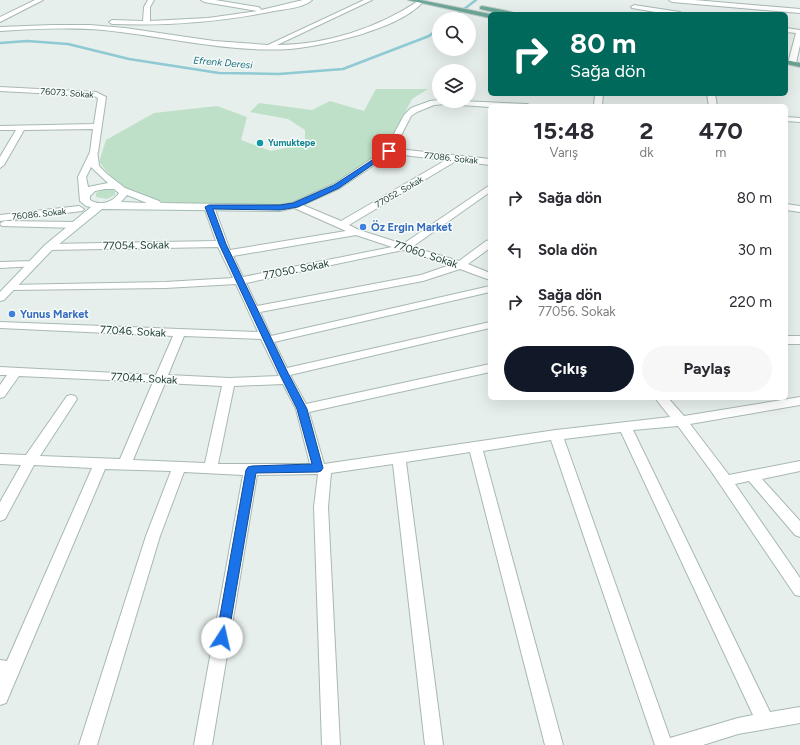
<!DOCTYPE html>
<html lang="tr">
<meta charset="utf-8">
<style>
:root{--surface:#fff;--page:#f7f7f7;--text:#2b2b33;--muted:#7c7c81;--accent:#111827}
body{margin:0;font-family:Figtree,sans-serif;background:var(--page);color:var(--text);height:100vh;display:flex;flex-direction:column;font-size:15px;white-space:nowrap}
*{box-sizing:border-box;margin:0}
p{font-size:13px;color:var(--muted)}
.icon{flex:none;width:22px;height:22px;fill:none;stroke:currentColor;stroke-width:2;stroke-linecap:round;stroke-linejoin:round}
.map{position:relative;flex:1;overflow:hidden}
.drawer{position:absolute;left:488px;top:104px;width:300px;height:296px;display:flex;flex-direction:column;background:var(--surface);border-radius:6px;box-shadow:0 4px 16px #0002}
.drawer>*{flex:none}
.top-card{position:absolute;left:488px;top:12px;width:300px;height:84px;border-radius:6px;box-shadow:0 4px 16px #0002;background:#00695c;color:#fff;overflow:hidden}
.fabs{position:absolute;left:432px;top:12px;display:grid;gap:8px}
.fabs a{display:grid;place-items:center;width:44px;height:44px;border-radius:50%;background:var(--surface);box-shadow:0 4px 16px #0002;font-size:20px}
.pin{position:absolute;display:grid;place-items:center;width:34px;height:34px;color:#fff;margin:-17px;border-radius:8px;box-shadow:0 2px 6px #0006}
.me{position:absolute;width:44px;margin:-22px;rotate:10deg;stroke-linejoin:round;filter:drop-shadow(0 0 3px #0008)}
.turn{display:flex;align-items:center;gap:14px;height:84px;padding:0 16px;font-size:18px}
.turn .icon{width:52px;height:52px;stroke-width:2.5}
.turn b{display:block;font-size:28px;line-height:34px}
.eta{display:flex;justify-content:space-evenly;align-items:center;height:68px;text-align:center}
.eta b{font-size:24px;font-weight:700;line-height:28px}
.button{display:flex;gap:8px;margin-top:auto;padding:8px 16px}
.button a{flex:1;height:46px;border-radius:24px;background:var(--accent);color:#fff;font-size:16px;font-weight:700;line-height:46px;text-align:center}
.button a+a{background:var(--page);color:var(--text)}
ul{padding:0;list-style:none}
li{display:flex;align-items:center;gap:12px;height:52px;padding:0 16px}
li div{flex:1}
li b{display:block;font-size:15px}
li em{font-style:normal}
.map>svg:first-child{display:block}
.green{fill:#bfe0c8}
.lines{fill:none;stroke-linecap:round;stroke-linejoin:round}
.stream{stroke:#8ec9d4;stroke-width:2.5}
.street-casing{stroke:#a8b8b2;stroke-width:2}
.secondary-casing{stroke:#a4bbb3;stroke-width:2}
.primary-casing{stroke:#c2cac8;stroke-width:2}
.street{fill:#fff;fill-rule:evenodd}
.secondary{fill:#fff;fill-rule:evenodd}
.primary{fill:#6aa596;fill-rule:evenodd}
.route{fill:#1a73e8;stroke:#114b97}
.culture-dot{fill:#0f9aa8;stroke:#f7fbf9;stroke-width:1.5}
.shop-dot{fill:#3f7fe0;stroke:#f7fbf9;stroke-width:1.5}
.labels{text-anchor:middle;stroke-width:3;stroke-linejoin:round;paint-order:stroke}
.far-street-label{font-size:9px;fill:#24423a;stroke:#f7fbf9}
.far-culture-label{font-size:9px;font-weight:bold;fill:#0d838f;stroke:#f7fbf9;text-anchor:start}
.far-water-label{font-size:10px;font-style:italic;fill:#1c6f80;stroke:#f7fbf9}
.shop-label{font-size:11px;font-weight:bold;fill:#366cbe;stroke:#f7fbf9;text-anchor:start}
.street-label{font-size:11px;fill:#24423a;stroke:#f7fbf9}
</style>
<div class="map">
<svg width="800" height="745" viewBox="0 0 800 745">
<rect width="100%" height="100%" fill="#e6efeb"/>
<!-- green -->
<path class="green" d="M376,89h52l-16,10 -22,42 -4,6 -13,11 -40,28 -38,16 -21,3 -100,-1c-17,-3 -44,-9 -57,-20 -6,-7 -12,-15 -18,-22l7,-22 48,-27 63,-7 30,11 -6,23 30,11 34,-7v-14l-17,-11 -38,-7 9,-9 53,7 18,-9 34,10z
M105,189h6l4,2v4l-8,4 -11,-2v-4z"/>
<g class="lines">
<!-- stream -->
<path class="stream" d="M451,19l25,-19
M0,43l27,-2 41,3 61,15 90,14 60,1 64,-5 86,-33 10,-8"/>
<!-- street casing -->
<g class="street-casing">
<path id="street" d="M35,0h8l-43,22v-5z
M148,0h6l-4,7v14l58,-3 49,-7 -53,-9 -3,-2h14l43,7 2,1 1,2 42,-10h9c-9,8 -26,9 -38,11 -54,11 -107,15 -162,13l-3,-2 3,-2 31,1 1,-14z
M364,0h8l-95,45c48,0 101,-17 141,-44l5,1c-16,17 -43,26 -64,33 -22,6 -46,12 -69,14 -63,4 -125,-13 -187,-19 -34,-3 -69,-1 -103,1v-4l52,-2h38l35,3 89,13 54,4z
M669,0h25l106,9v4l-128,-11z
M634,5l46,7 3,2h-16l-35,-6 -1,-1z
M786,28l14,2v15l-4,18 -4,2 -4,-2 8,-30 -10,-1z
M0,87l96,5 10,5 -8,55 -4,3 -4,-3 3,-23 -69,1 -20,35 -4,3v-11l16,-27h-16v-4l94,-2 4,-26 -4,-2 -94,-5z
M595,94h8l-1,12h-8z
M707,94h8l2,12h-8z
M389,148l101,11v6l-34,-4 -107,64 10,5 44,14 87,-59v7l-78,55 47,14 27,-20 4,-1v8l-22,16 22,9v7l-30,-11 -37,12 -163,31 11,24 219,-50v6l-216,50 13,26 203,-46v6l-200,47 16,29 184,-40v8l-181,40 15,52 232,-34 114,-13 -15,-19h13l16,18 116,-19v8l-110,19 39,51 71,-14v10l-38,8 38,42v16l-5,-2 -46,-54 -14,3 65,94v18l-5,-1 -84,-124 -33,-45 -45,4 137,282 30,-5v16l-62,11 -35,11h-48l-104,-305 -68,11 80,294h-18l-75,-293 -64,10 37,283h-18l-32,-281 -62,9 -3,34 12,238h-18l-8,-238 4,-33 -61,1 -45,270h-18l49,-270 -59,-3 -24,64 -63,209h-18l67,-209 25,-65 -66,-2 -99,234 -6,2v-45l7,1 85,-193 -58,-3 -29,54 -5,2v-19l21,-37 -21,-1v-10l26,1 41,-59 4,-1 4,1 2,3 -37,57 80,3 33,-77 -134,-6 -15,21 -4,1v-13l7,-10h-7v-8l156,8 17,-39 -173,-8v-6l258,10 -22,-48 -71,4 -154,2 -5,-3 1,-2 158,-3 68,-4 -15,-31 -169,3 -5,-3 5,-3 167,-3 -12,-34 5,-3 5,3 16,43 116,-19 -54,-24 -2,-2 2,-2h6l43,18 105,-61 -60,-7 -1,-2zM356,235l36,12 -149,30 -10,-21zM403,250l47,15 -29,10 -164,31 -11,-23zM184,336l77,3 18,37 -50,2 -61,-3zM165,383l57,3 -17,77 -72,-3zM283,384l13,25 14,55h-92l16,-78zM621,432l132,283 -15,3 -68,20 -106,-299z
M786,204l14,2v6l-14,-2z
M79,206l5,3 -2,2 -82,10v-6z
M5,221l71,1 5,3 -5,3 -74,-2 -2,-2 2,-2z
M33,261l5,3 -1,2 -37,2v-6z
M786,336h14v8h-14z"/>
</g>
<!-- secondary casing -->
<g class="secondary-casing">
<path id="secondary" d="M439,100l88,4 4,2 -41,1 -45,-3 -11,1 -17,7 -6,4 -19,37 -52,35 -42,19 -18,4 -178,-2 -49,40 -49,51 -4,1v-9l45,-47 46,-38 -5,-1 -6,-5 -2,-24 13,-27h6l2,16 8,8 18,14 34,13 2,2 119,2 12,-2 42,-19 52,-35 18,-34 7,-7 19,-7zM91,167l17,16 -20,4 -2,-10zM105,189h9l5,4c-6,10 -20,13 -29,7v-4l5,-5zM127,195l20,8 -26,-1z
M786,117l14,1v4l-14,-1z"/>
</g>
<!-- primary casing -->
<g class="primary-casing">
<path id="primary" d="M408,0h12l70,14v4z
M482,6l30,6 3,2h-13l-22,-5v-2z
M786,60l14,3v4l-14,-3z"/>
</g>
<!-- street -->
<use href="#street" class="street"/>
<!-- secondary -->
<use href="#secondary" class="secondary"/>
<!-- primary -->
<use href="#primary" class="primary"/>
</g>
<!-- route -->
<path class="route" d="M389,149l3,2 -1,1 -52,36 -41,19 -18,3 -67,-1 13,35 62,129 19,36 16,59 -2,3 -3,1 -62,1 -28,165 -2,4 -4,1 -4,-1 -2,-4 30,-168 2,-3 4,-1 60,-2 -15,-55 -18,-36 -60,-129 -14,-37 4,-2h71l13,-2 41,-18z"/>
<!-- markers -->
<circle class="culture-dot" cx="260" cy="143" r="4"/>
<g class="shop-dot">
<circle cx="363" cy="227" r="4"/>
<circle cx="12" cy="314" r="4"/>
</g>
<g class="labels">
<!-- far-street labels -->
<g class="far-street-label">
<text transform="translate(67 93) rotate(4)" y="3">76073. Sokak</text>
<text transform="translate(451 158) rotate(6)" y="3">77086. Sokak</text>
<text transform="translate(399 192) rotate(-30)" y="3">77052. Sokak</text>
<text transform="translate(39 214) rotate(-6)" y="3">76086. Sokak</text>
</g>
<!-- far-culture labels -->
<g class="far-culture-label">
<text x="268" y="146">Yumuktepe</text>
</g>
<!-- far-water labels -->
<g class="far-water-label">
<text transform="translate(223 62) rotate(5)" y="4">Efrenk Deresi</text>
</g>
<!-- shop labels -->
<g class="shop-label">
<text x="371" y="231">Öz Ergin Market</text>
<text x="20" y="318">Yunus Market</text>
</g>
<!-- street labels -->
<g class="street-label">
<text transform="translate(136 245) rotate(-1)" y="4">77054. Sokak</text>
<text transform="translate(426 254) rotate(18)" y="4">77060. Sokak</text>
<text transform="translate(296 269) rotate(-11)" y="4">77050. Sokak</text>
<text transform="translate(133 331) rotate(3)" y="4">77046. Sokak</text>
<text transform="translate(144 378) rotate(3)" y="4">77044. Sokak</text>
</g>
</g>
</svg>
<div class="fabs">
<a><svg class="icon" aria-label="search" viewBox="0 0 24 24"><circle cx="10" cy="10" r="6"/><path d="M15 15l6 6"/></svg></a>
<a><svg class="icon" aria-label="layers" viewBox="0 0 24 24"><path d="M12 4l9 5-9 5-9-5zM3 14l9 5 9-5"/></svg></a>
</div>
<div class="pin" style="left:389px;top:151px;background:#d93025"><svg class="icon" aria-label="arrive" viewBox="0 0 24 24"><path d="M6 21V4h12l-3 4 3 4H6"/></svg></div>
<svg class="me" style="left:222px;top:638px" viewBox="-20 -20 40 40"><circle r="19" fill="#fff"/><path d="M0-13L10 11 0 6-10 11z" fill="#1a73e8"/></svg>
<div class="top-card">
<div class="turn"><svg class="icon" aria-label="right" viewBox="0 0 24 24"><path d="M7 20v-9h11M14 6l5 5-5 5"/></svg><div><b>80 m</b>Sağa dön</div></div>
</div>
<section class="drawer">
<div class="eta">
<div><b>15:48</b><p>Varış</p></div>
<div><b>2</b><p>dk</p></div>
<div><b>470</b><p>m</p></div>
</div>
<ul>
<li><svg class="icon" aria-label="right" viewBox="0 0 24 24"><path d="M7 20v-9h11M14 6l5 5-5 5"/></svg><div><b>Sağa dön</b></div><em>80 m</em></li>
<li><svg class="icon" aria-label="left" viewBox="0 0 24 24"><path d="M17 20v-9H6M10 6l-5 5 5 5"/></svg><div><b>Sola dön</b></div><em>30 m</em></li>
<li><svg class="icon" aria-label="right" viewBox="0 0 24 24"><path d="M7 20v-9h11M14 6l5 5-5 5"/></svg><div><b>Sağa dön</b><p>77056. Sokak</p></div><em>220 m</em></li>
</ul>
<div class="button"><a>Çıkış</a><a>Paylaş</a></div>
</section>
</div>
